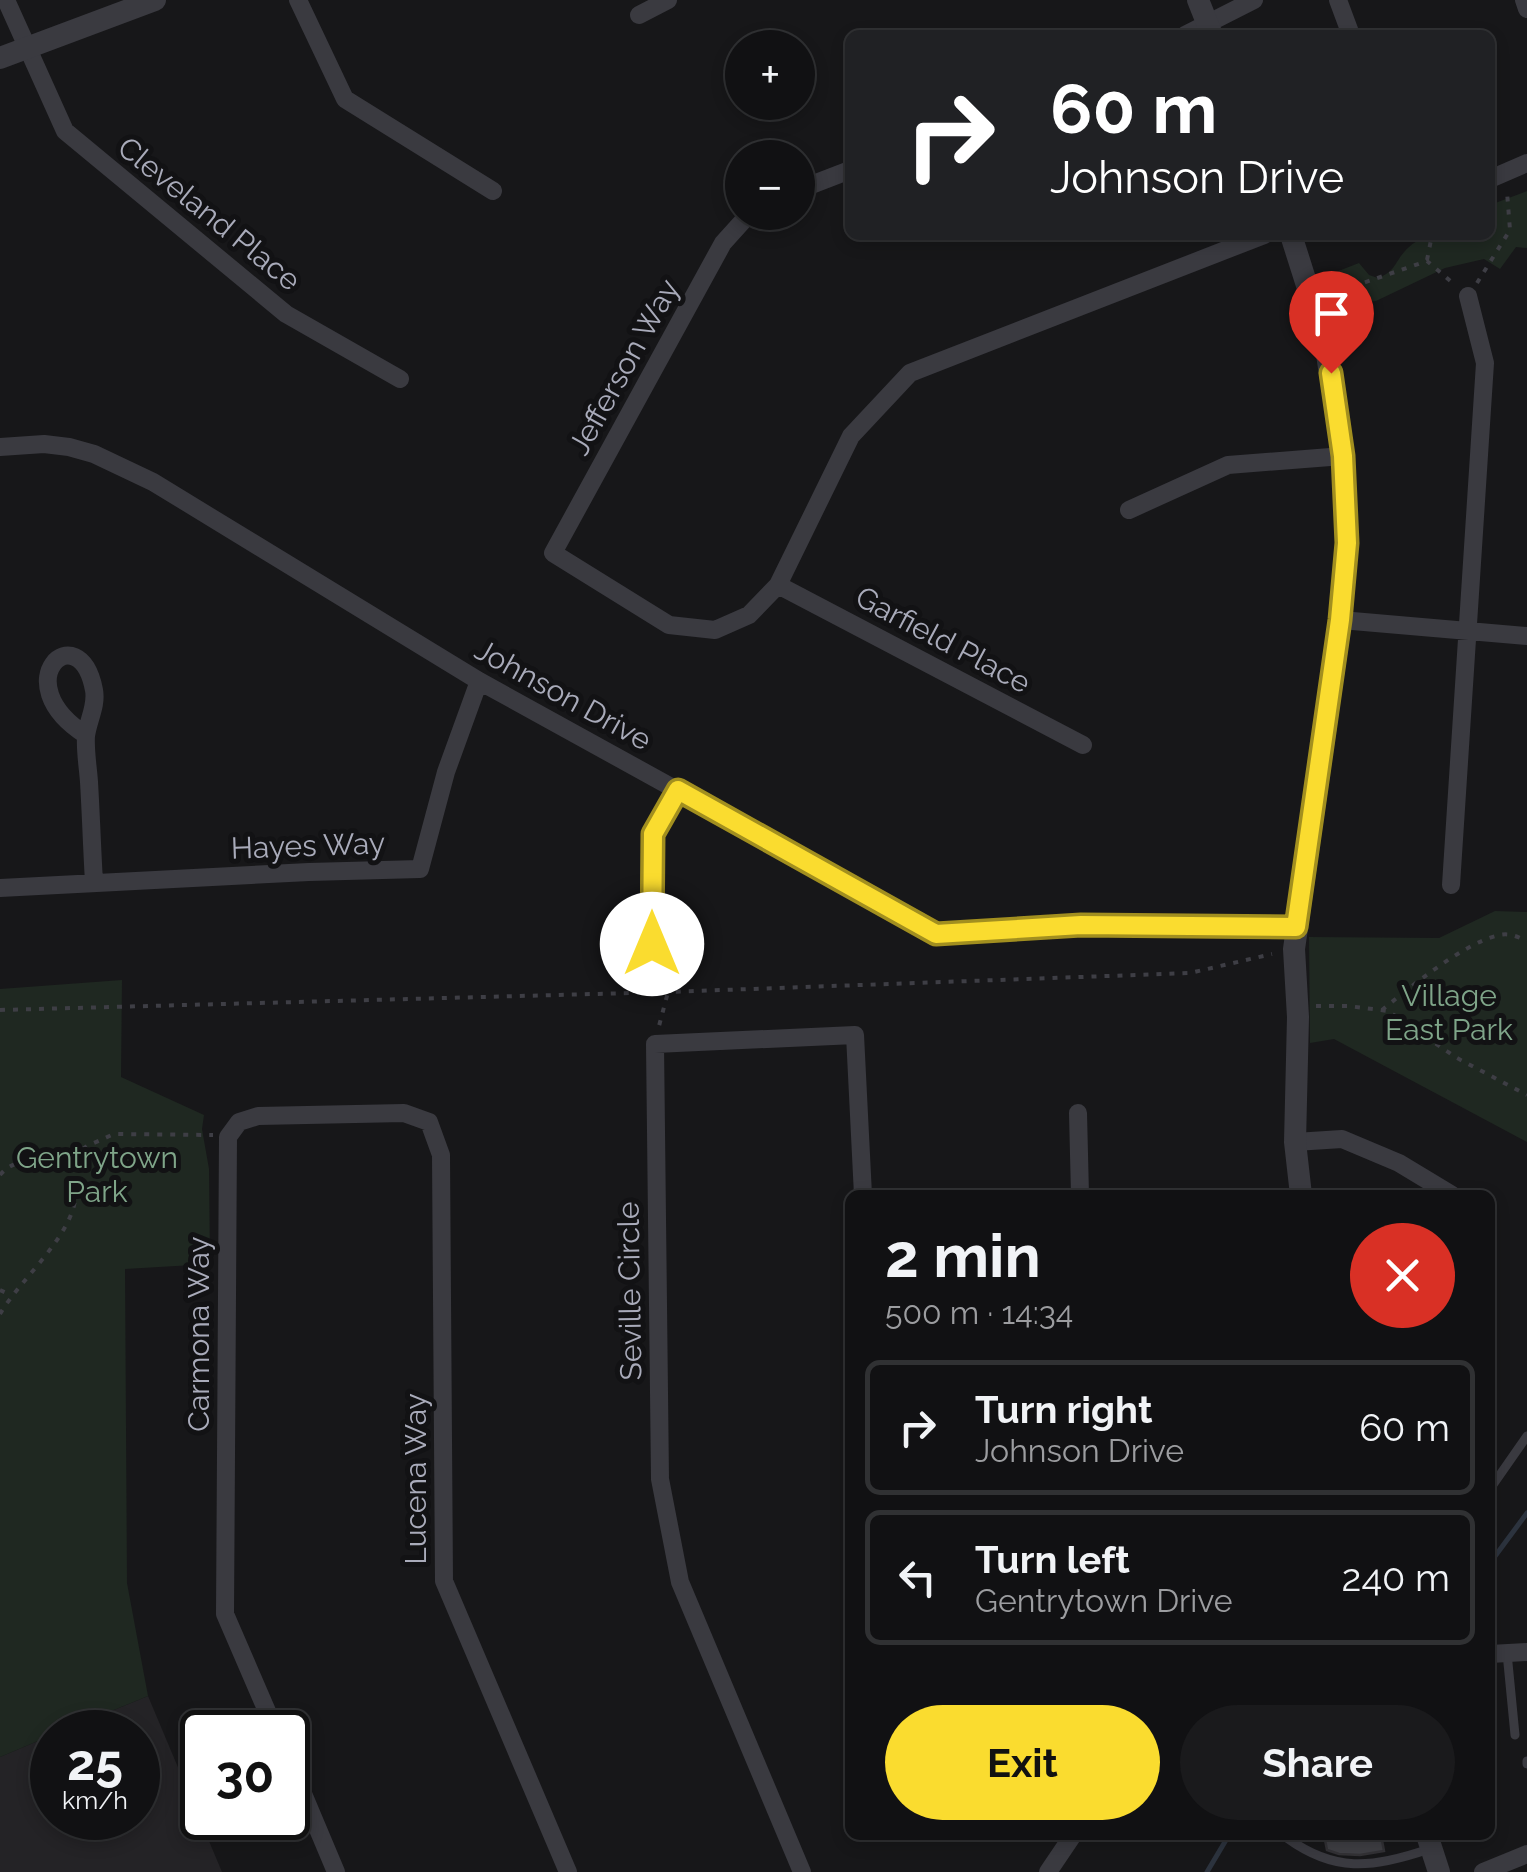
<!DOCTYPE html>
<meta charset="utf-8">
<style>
:root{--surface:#111113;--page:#1a1a1c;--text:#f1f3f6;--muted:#9c9da0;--line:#303133;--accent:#fadc2f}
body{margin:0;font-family:Raleway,sans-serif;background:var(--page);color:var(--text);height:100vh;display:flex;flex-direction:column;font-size:38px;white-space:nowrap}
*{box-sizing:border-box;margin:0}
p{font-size:32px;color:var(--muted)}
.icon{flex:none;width:55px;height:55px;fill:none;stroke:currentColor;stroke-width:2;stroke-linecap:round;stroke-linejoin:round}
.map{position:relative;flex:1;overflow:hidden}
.panel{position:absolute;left:845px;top:1190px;width:650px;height:650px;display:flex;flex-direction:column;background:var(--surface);border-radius:15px;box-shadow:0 5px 15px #0003,0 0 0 2px var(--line)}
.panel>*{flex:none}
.guide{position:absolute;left:845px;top:30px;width:650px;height:210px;border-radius:15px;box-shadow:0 5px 15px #0003,0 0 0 2px var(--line);background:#202124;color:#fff;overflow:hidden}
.buttons{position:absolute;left:725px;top:30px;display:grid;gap:20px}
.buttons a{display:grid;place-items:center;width:90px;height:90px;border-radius:50%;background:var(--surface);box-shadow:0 5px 15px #0003,0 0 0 2px var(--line);font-size:50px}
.speed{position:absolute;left:30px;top:1710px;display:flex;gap:20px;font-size:50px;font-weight:700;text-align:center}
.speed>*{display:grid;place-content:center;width:130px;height:130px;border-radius:50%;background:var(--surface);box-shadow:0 5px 15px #0003,0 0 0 2px var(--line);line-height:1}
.speed small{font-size:25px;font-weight:400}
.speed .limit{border:5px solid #111;border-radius:15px;background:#fff;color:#111}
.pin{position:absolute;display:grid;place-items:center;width:85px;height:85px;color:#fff;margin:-102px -42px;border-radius:50% 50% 50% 0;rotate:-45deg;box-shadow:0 0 10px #0007}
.pin .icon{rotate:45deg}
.me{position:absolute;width:110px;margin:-55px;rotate:0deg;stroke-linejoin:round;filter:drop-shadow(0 0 8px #0008)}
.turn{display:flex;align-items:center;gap:35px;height:210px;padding:0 40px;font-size:45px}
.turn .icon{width:130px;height:130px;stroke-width:2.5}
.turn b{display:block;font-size:70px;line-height:85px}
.round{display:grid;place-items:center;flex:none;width:105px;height:105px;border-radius:52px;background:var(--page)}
.headline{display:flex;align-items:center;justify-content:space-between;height:170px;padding:0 40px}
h1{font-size:60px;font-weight:700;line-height:75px}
.cta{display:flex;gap:20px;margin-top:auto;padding:20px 40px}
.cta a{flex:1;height:115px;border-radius:60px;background:var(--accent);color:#111;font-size:40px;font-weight:700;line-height:115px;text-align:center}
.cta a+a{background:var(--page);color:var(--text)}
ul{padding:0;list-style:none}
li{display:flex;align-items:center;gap:30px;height:135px;margin:0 20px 15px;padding:0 20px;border:5px solid var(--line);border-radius:15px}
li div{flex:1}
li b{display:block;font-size:38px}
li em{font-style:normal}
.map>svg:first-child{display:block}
.built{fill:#242326}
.green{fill:#1f2821}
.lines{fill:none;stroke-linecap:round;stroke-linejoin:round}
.stream{stroke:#2c333e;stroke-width:5}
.building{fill:#3f3f44;stroke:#323135;stroke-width:2.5}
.path{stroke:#3e3e45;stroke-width:4;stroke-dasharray:5 8;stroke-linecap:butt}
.service{stroke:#3a3a40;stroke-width:9}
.minor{stroke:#3a3a40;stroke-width:18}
.tertiary{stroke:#3a3a40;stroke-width:22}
.route-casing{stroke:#a28f1f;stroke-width:25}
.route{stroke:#fadc2f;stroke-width:18}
.labels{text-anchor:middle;stroke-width:10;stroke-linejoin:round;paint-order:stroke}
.street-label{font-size:30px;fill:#a9abba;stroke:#121214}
.park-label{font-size:30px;fill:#7fa589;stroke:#121214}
</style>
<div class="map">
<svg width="1527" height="1872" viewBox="0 0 1527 1872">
<rect width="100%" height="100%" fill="#171719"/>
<!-- built -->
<path class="built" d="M148,1696l74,176h-222v-115l52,-22v83h86v-86h-78z"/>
<!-- green -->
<path class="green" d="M1527,191v57l-11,-1 -16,22 -16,-10 -39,9 -69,33 -44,6 -9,-30 36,-14 10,12 9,3c17,-6 17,-16 27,-27 21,-24 56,-16 85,-16v-30z
M1495,911l32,1v230l-193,-103 -24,4 -1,-106 130,1z
M122,980l-1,97 83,38 -2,14 7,40 1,95 -85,5 2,314 21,113 -88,36h-8v3l-52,22v-768z"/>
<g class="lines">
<!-- stream -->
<path class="stream" d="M1490,1563l37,-50
M1207,1872l22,-37"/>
</g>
<!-- building -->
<path class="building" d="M1324,1835h57l3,16 -24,4 -21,-1 -12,-4z"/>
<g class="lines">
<!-- path -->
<path class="path" d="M1427,260l5,-25
M1477,283l33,-53 -3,-38
M1328,295l99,-34 27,23
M657,958l11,34 -9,34
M1316,1006h32l40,5 69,47 70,37
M0,1010l668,-18 522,-19 82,-19
M1382,1010c27,-22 81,-66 114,-74 12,-4 20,0 31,5
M0,1175c16,-19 42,-15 64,-13l23,-16 27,-12 99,1
M0,1290l11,5
M0,1314c19,-33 70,-76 75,-114 2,-13 -6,-26 -11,-38"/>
<!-- service -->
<path class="service" d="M1490,1489l37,-53
M1507,1653l8,82
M1527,1761v3
M1287,1838c47,34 84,31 142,11"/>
<!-- minor -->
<path class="minor" d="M6,0l59,131 221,183 114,65
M298,0l47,99 148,92
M1338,0l13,35
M1524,0l3,9
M639,15l29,-15
M1185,35l69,-35
M1490,179l37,-16
M798,190l52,-20
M751,212l-28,31 -170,310 116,72 46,5 34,-15 29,-30 73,-149 59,-63 354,-138
M0,447l44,-3 25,3 25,7 59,28 326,199 457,252 145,-8 215,2
M1129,510l99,-45 115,-9
M778,585l305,160
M1341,620l186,16
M86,735c-83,-53 -7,-122 8,-45 3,16 -6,30 -8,46 -1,15 2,31 3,46 2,33 3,67 5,100
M1451,885l34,-522 -17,-67
M0,888l309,-16 111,-3 26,-97 33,-91
M652,944l1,-110 25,-44
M1078,1113l2,82
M1295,1142l47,-3 57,24 53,32
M1490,1654l37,-2
M276,1732l-51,-118 3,-477 11,-15 19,-6 146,-3 25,9 12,33 3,426 124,291
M288,1758l48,114
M802,1872l-122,-290 -20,-103 -5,-435 200,-9 8,160
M1048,1872l25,-37
M1483,1872l44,-18"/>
<!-- tertiary -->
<path class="tertiary" d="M1198,0l14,35
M0,58l155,-58
M1291,235l34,107 18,114 4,87 -6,77 -47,329 4,68 -3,125 6,53
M1427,1835l12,37"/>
</g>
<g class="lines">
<!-- route casing -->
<g class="route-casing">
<path id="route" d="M652,944l1,-110 25,-44 258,144 145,-9 215,2 44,-307 7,-77 -4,-87 -12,-83"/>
</g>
<!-- route -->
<use href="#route" class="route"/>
</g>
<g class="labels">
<!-- street labels -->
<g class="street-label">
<text transform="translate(209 214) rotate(39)" y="10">Cleveland Place</text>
<text transform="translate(624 367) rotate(-61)" y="10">Jefferson Way</text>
<text transform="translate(943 640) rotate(28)" y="10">Garfield Place</text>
<text transform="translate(563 695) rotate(29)" y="10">Johnson Drive</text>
<text transform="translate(308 846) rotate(-2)" y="10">Hayes Way</text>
<text transform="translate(630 1291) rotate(-91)" y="10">Seville Circle</text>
<text transform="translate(199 1334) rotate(-90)" y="10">Carmona Way</text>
<text transform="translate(416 1479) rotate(-90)" y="10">Lucena Way</text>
</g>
<!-- park labels -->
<g class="park-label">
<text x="1449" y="1006">Village<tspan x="1449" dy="34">East Park</tspan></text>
<text x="97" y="1168">Gentrytown<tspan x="97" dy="34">Park</tspan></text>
</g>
</g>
</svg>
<div class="buttons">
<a>+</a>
<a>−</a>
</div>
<div class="speed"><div>25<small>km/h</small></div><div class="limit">30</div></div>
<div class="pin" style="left:1331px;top:373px;background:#d93025"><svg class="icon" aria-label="arrive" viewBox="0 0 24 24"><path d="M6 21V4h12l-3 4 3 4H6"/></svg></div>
<svg class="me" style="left:652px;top:944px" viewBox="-20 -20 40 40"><circle r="19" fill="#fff"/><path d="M0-13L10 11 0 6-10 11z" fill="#fadc2f"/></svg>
<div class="guide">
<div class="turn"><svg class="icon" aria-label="right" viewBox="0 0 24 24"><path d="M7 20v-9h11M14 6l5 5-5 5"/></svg><div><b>60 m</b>Johnson Drive</div></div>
</div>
<section class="panel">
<div class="headline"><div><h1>2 min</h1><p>500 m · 14:34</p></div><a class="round" style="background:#d93025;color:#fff"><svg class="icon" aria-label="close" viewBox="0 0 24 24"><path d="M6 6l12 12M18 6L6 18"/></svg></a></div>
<ul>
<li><svg class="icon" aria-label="right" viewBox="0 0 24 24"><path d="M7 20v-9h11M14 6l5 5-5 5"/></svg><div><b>Turn right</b><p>Johnson Drive</p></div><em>60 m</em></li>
<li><svg class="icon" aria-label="left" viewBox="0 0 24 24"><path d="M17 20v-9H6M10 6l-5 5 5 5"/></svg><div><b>Turn left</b><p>Gentrytown Drive</p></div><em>240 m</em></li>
</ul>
<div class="cta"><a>Exit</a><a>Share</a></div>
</section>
</div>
